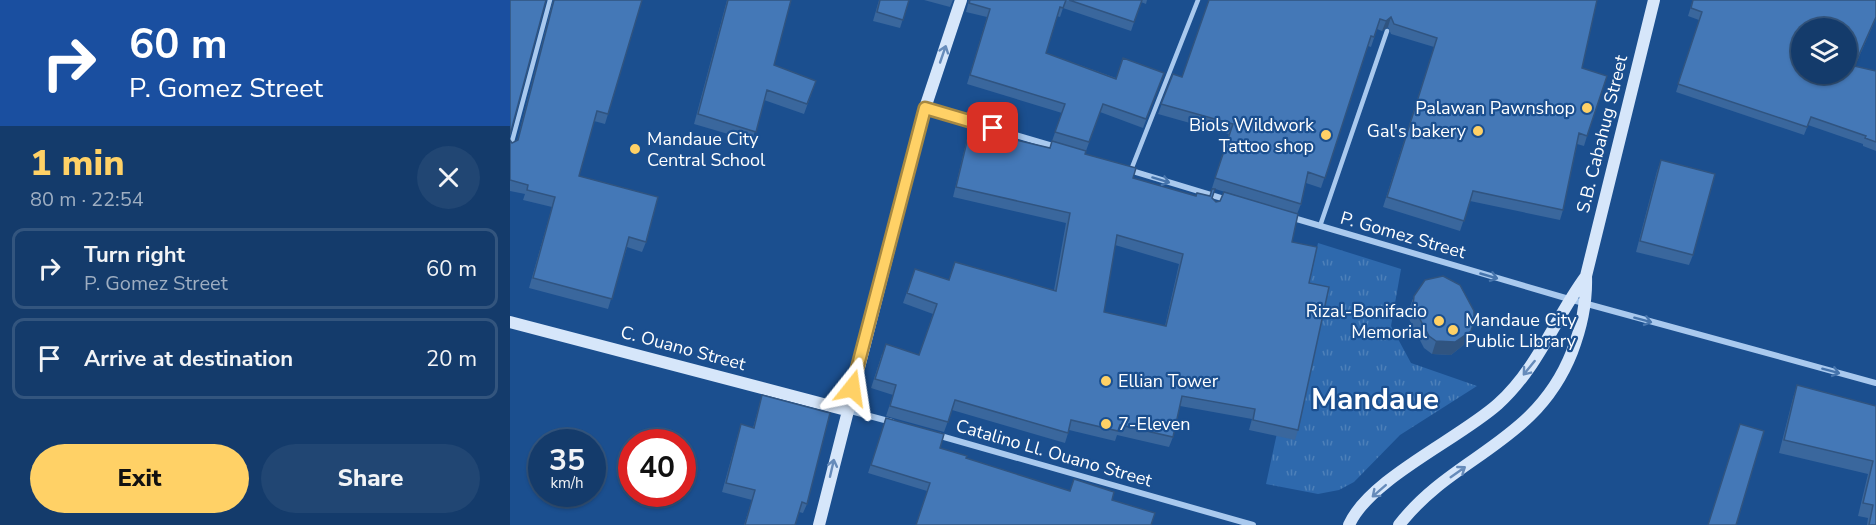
<!DOCTYPE html>
<meta charset="utf-8">
<style>
:root{--surface:#143b6b;--page:#214673;--text:#f1f3f6;--muted:#9dadc1;--line:#33557e;--accent:#ffd166}
body{margin:0;font-family:"Nunito Sans",sans-serif;background:var(--page);color:var(--text);height:100vh;display:flex;flex-direction:column;font-size:22px;white-space:nowrap}
*{box-sizing:border-box;margin:0}
p{font-size:20px;color:var(--muted)}
.icon{flex:none;width:33px;height:33px;fill:none;stroke:currentColor;stroke-width:2;stroke-linecap:round;stroke-linejoin:round}
.map{position:relative;flex:1;overflow:hidden}
.panel{display:flex;flex-direction:column;background:var(--surface);width:510px}
.panel>*{flex:none}
.hud{background:#1a4fa0;color:#fff;overflow:hidden}
.controls{position:absolute;left:1281px;top:18px;display:grid;gap:12px}
.controls a{display:grid;place-items:center;width:66px;height:66px;border-radius:50%;background:var(--surface);box-shadow:0 2px 4px #0004,0 0 0 2px var(--line);font-size:30px}
.speed{position:absolute;left:18px;top:429px;display:flex;gap:12px;font-size:30px;font-weight:700;text-align:center}
.speed>*{display:grid;place-content:center;width:78px;height:78px;border-radius:50%;background:var(--surface);box-shadow:0 2px 4px #0004,0 0 0 2px var(--line);line-height:1}
.speed small{font-size:15px;font-weight:400}
.speed .limit{border:9px solid #d22;background:#fff;color:#111}
.pin{position:absolute;display:grid;place-items:center;width:51px;height:51px;color:#fff;margin:-26px;border-radius:12px;box-shadow:0 3px 9px #0006}
.me{position:absolute;width:66px;margin:-33px;rotate:15deg;stroke-linejoin:round;filter:drop-shadow(0 0 4px #0008)}
.turn{display:flex;align-items:center;gap:21px;height:126px;padding:0 30px;font-size:27px}
.turn .icon{width:78px;height:78px;stroke-width:2.5}
.turn b{display:block;font-size:42px;line-height:51px}
.round{display:grid;place-items:center;flex:none;width:63px;height:63px;border-radius:32px;background:var(--page)}
.overview{display:flex;align-items:center;justify-content:space-between;height:102px;padding:0 30px}
h1{font-size:36px;font-weight:800;line-height:45px;color:var(--accent)}
.primary-button{display:flex;gap:12px;margin-top:auto;padding:12px 30px}
.primary-button a{flex:1;height:69px;border-radius:36px;background:var(--accent);color:#111;font-size:24px;font-weight:800;line-height:69px;text-align:center}
.primary-button a+a{background:var(--page);color:var(--text)}
ul{padding:0;list-style:none}
li{display:flex;align-items:center;gap:18px;height:81px;margin:0 12px 9px;padding:0 18px;border:3px solid var(--line);border-radius:12px}
li div{flex:1}
li b{display:block;font-size:22px}
li em{font-style:normal}
main{display:flex;flex:1;min-height:0}
.map>svg:first-child{display:block}
.park{fill:url(#park-tufts)}
.lines{fill:none;stroke-linecap:round;stroke-linejoin:round}
.lane{stroke:#a9c9ee;stroke-width:4.5}
.street{stroke:#a9c9ee;stroke-width:6}
.secondary{stroke:#d6e6fa;stroke-width:12}
.wall{fill:#3a679d;fill-rule:evenodd}
.shaded-wall{fill:#305480}
.building{fill:#4478b7;stroke:#305480;stroke-width:1.5;fill-rule:evenodd}
.oneway{stroke:#668bba}
.oneway2{stroke:#4674ac}
.route-casing{stroke:#a68842;stroke-width:15}
.route{stroke:#ffd166;stroke-width:10}
.poi-dot{fill:#ffd166;stroke:#1b4f8f;stroke-width:2}
.labels{text-anchor:middle;stroke-width:4.5;stroke-linejoin:round;paint-order:stroke}
.poi-label{font-size:18px;fill:#fff;stroke:#1b4f8f;text-anchor:end}
.street-label{font-size:18px;fill:#fff;stroke:#1b4f8f}
.town-label{font-size:30px;font-weight:bold;fill:#fff;stroke:#1b4f8f}
</style>
<main>
<section class="panel">
<div class="hud">
<div class="turn"><svg class="icon" aria-label="right" viewBox="0 0 24 24"><path d="M7 20v-9h11M14 6l5 5-5 5"/></svg><div><b>60 m</b>P. Gomez Street</div></div>
</div>
<div class="overview"><div><h1>1 min</h1><p>80 m · 22:54</p></div><a class="round"><svg class="icon" aria-label="close" viewBox="0 0 24 24"><path d="M6 6l12 12M18 6L6 18"/></svg></a></div>
<ul>
<li><svg class="icon" aria-label="right" viewBox="0 0 24 24"><path d="M7 20v-9h11M14 6l5 5-5 5"/></svg><div><b>Turn right</b><p>P. Gomez Street</p></div><em>60 m</em></li>
<li><svg class="icon" aria-label="arrive" viewBox="0 0 24 24"><path d="M6 21V4h12l-3 4 3 4H6"/></svg><div><b>Arrive at destination</b></div><em>20 m</em></li>
</ul>
<div class="primary-button"><a>Exit</a><a>Share</a></div>
</section>
<div class="map">
<svg width="1366" height="525" viewBox="0 0 1366 525">
<defs>
<pattern id="park-tufts" width="24" height="20" patternUnits="userSpaceOnUse" patternTransform="scale(1.5)"><rect width="24" height="20" fill="#2e69ad"/><path d="M3 7l-1-3M5 7V3M7 7l1-3M15 17l-1-3M17 17v-4M19 17l1-3" fill="none" stroke="#4d80b9"/></pattern>
</defs>
<rect width="100%" height="100%" fill="#1b4f8f"/>
<!-- park -->
<path class="park" d="M808,243l83,26 -10,57 20,37 66,23 -77,49 -46,47 -15,8 -21,4 -52,-10z"/>
<g class="lines">
<!-- lane -->
<path class="lane" d="M0,149l40,-149
M621,170l67,-170
M810,226l67,-195"/>
<!-- street -->
<path class="street" d="M415,108l131,39
M619,170l99,30
M780,217l279,82 307,84
M337,410l45,12
M427,435l316,90"/>
<!-- secondary -->
<path class="secondary" d="M0,322l336,88
M309,525l106,-417 36,-108
M839,525c20,-46 110,-86 149,-121 40,-36 57,-86 88,-128
M889,525c54,-70 137,-81 173,-173 10,-26 15,-49 14,-76l68,-276"/>
</g>
<!-- wall -->
<path class="wall" d="M43,0h89l-34,114 -3,10 -11,-3 -15,55 67,66 -4,10 -15,-5 -19,62 -79,-21 23,-81 -29,-7 2,-6 -15,-3v-51l2,3 5,-2z
M217,0h64l-17,65 42,16 -12,33 -40,-14 -12,41 -58,-17z
M369,0h30l-9,28 -27,-7z
M414,0h29l-3,7z
M459,0h178l-1,4 -5,-2 -10,29 -68,-23 -3,9 -3,-1 -11,37 70,25 48,-5 -21,55 -43,-16 -14,39 -34,-10 10,-28 -95,-29 20,-67 -21,-5z
M699,0h388l-15,68 5,68 -3,10 -7,-2 -14,66 -3,10 -90,-19 -10,30 -77,-24 51,-160 -43,-13 -3,-7 -6,4 -5,-2 -6,18 -3,-1 -47,142 -15,-5 -5,21 -4,10 -85,-26 17,-54 -71,-20 15,-40 9,3z
M1183,0h183v18l-21,48 21,5v80l-13,-5v-2l-55,-19 -4,10 -128,-43 23,-72 -11,-4z
M460,129l80,19 35,6 48,24 63,18 16,2 4,4 76,40 17,41 -11,147 -3,10 -46,-10 3,-11 -72,-13 -7,31 -4,10 -52,-12 -2,6 -46,-11 -4,13 -113,-33 -8,22 -58,-16 7,-21 -22,-7 11,-34 37,1 14,-41 -30,-11 12,-34 34,11 105,10 12,-67 -113,-26 14,-58zM605,245l64,19 -14,62 -61,-14z
M1151,160l32,95 -4,10 -53,-13 21,-81z
M904,296l52,47 -15,12 -19,-1 -8,-6 -15,-29v-10z
M1287,385l79,21v119h-9l1,-7 -10,-2 10,-42 -89,-21 14,-55z
M252,395l45,109 -4,9 -4,-1 -4,13h-51l8,-25 -30,-8 16,-58 3,-10 12,4z
M376,418l54,30 26,10 104,33 44,1 -187,-1 -59,-18z
M1230,424l-4,101h-28l28,-89z"/>
<!-- shaded-wall -->
<path class="shaded-wall" d="M881,17l-3,10 -6,4 4,-10z
M961,331l-5,12 -15,12 -19,-1 4,-13z"/>
<!-- building -->
<path class="building" d="M0,0h36l-36,135z
M44,0h88l-34,114 -11,-3 -18,65 79,21 -12,45 -17,-5 -17,62 -79,-21 22,-81 -28,-7 1,-5 -18,-5v-40l2,3 6,-3z
M218,0h63l-17,65 42,16 -9,23 -40,-14 -11,42 -58,-18z
M370,0h29l-6,20 -26,-8z
M460,0h96l-3,8 -3,-1 -14,46 70,26 7,-21 41,15 -18,46 -43,-15 -14,38 -34,-10 10,-28 -95,-29 20,-66 -21,-6z
M559,0h73l-8,22z
M699,0h388l-15,68 25,8 -20,60 -8,-3 -16,77 -90,-19 -9,30 -77,-24 50,-159 -43,-14 -3,-7 -5,4 -6,-2 -6,18 -3,-1 -46,142 -17,-6 -7,32 -86,-26 18,-54 -72,-20 12,-30 9,3z
M1183,0h183v17l-22,49 22,5v71l-11,-4 1,-2 -55,-19 -4,10 -129,-43 24,-72 -11,-4zM1292,28h44v46h-44z
M460,129l80,19 2,-7 34,10 -1,3 51,14 -3,10 63,18 1,-3 13,3 2,-7h3l-3,9 4,4 4,-1 4,-9 74,22 -6,28 25,5 -8,36 20,4 -31,143 -45,-10 2,-11 -73,-13 -9,41 -53,-12 -2,6 -47,-11 -3,13 -113,-33 -7,22 -58,-16 6,-21 -21,-6 11,-35 33,11 18,-51 -30,-11 8,-24 34,11 6,-18 101,29 14,-78 -114,-26zM607,235l66,19 -17,72 -62,-14z
M1151,160l54,14 -22,81 -53,-14z
M933,276l17,9 14,26v11l-3,9 -16,11 -19,-1 -7,-5 -16,-30 1,-10 11,-16z
M1287,385l79,21v119h-7l4,-20 -10,-2 10,-42 -89,-21z
M252,395l68,18 -23,91 -5,-2 -7,23h-50l10,-35 -29,-7 15,-59 13,4z
M376,418l58,16 -4,14 27,8 -1,2 104,33 4,-12 40,13 -2,8 43,13 -4,12h-235l14,-42 -59,-18z
M1230,424l24,7 -28,94h-28z"/>
<!-- one-way arrows -->
<defs><path id="oneway-shaft" d="M-6 0H5M1.5-3L5.5 0L1.5 3" fill="none" stroke-width="1.6" stroke-linecap="round" stroke-linejoin="round" transform="scale(1.5)"/></defs>
<g class="oneway">
<use href="#oneway-shaft" transform="translate(433 54) rotate(-71)"/>
<use href="#oneway-shaft" transform="translate(1019 368) rotate(129)"/>
<use href="#oneway-shaft" transform="translate(322 468) rotate(-77)"/>
<use href="#oneway-shaft" transform="translate(948 472) rotate(-35)"/>
<use href="#oneway-shaft" transform="translate(869 491) rotate(139)"/>
</g>
<g class="oneway2">
<use href="#oneway-shaft" transform="translate(651 180) rotate(17)"/>
<use href="#oneway-shaft" transform="translate(979 276) rotate(16)"/>
<use href="#oneway-shaft" transform="translate(1133 320) rotate(15)"/>
<use href="#oneway-shaft" transform="translate(1321 371) rotate(15)"/>
</g>
<g class="lines">
<!-- route casing -->
<g class="route-casing">
<path id="route" d="M342,388l73,-280 68,20"/>
</g>
<!-- route -->
<use href="#route" class="route"/>
</g>
<!-- markers -->
<g class="poi-dot">
<circle cx="1077" cy="108" r="6"/>
<circle cx="968" cy="131" r="6"/>
<circle cx="816" cy="135" r="6"/>
<circle cx="125" cy="149" r="6"/>
<circle cx="929" cy="321" r="6"/>
<circle cx="943" cy="330" r="6"/>
<circle cx="596" cy="381" r="6"/>
<circle cx="596" cy="424" r="6"/>
</g>
<g class="labels">
<!-- poi labels -->
<g class="poi-label">
<text x="1065" y="114">Palawan Pawnshop</text>
<text x="804" y="131">Biols Wildwork<tspan x="804" dy="21">Tattoo shop</tspan></text>
<text x="956" y="137">Gal's bakery</text>
<text x="137" y="145" text-anchor="start">Mandaue City<tspan x="137" dy="21">Central School</tspan></text>
<text x="917" y="317">Rizal-Bonifacio<tspan x="917" dy="21">Memorial</tspan></text>
<text x="955" y="326" text-anchor="start">Mandaue City<tspan x="955" dy="21">Public Library</tspan></text>
<text x="608" y="387" text-anchor="start">Ellian Tower</text>
<text x="608" y="430" text-anchor="start">7-Eleven</text>
</g>
<!-- street labels -->
<g class="street-label">
<text transform="translate(1092 134) rotate(-76)" y="6">S.B. Cabahug Street</text>
<text transform="translate(893 235) rotate(16)" y="6">P. Gomez Street</text>
<text transform="translate(173 348) rotate(15)" y="6">C. Ouano Street</text>
<text transform="translate(544 453) rotate(16)" y="6">Catalino Ll. Ouano Street</text>
</g>
<!-- town labels -->
<g class="town-label">
<text x="865" y="409">Mandaue</text>
</g>
</g>
</svg>
<div class="controls">
<a><svg class="icon" aria-label="layers" viewBox="0 0 24 24"><path d="M12 4l9 5-9 5-9-5zM3 14l9 5 9-5"/></svg></a>
</div>
<div class="speed"><div>35<small>km/h</small></div><div class="limit">40</div></div>
<div class="pin" style="left:483px;top:128px;background:#d93025"><svg class="icon" aria-label="arrive" viewBox="0 0 24 24"><path d="M6 21V4h12l-3 4 3 4H6"/></svg></div>
<svg class="me" style="left:342px;top:388px" viewBox="-20 -20 40 40"><path d="M0-17L14 15 0 8-14 15z" fill="#ffd166" stroke="#fff" stroke-width="4"/></svg>
</div>
</main>
